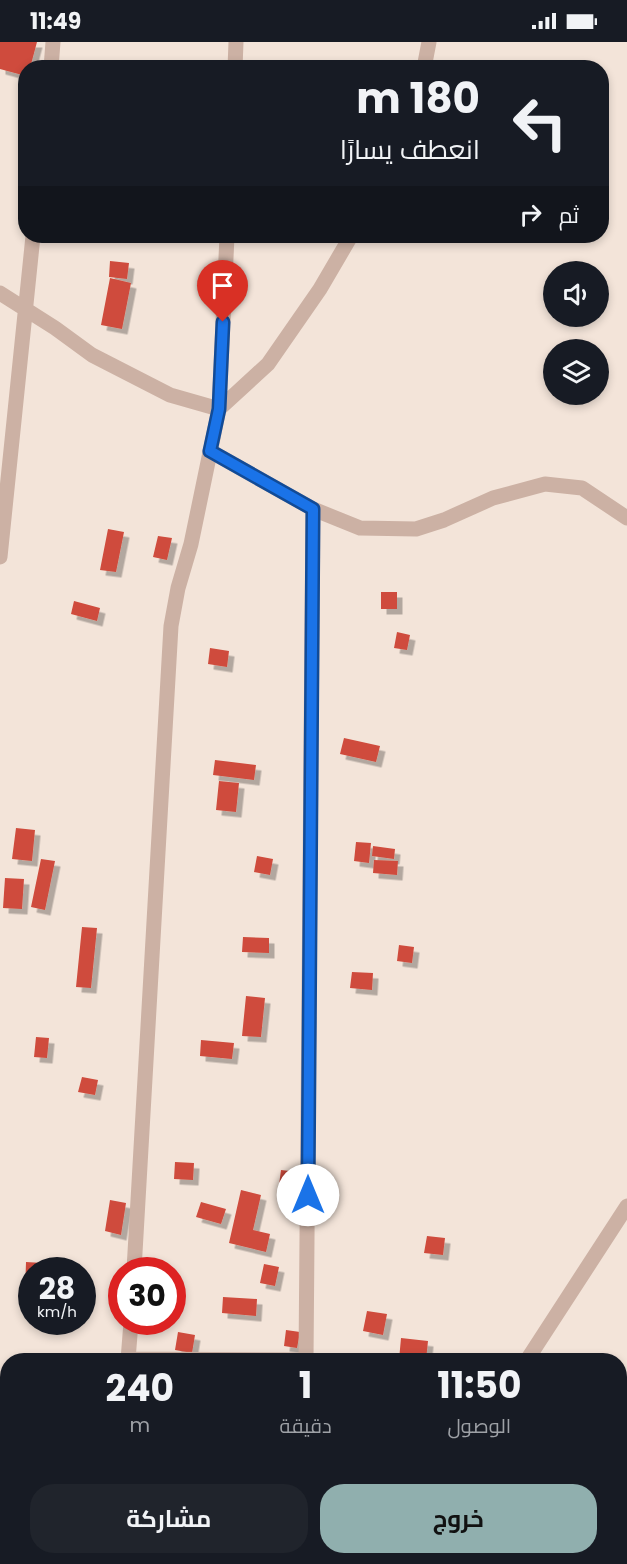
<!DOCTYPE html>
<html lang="ar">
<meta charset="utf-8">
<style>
:root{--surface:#171b24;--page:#20242c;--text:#f1f3f6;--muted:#9ea1a6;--accent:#90afae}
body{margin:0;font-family:Poppins,Cairo,sans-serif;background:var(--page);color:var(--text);direction:rtl;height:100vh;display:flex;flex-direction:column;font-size:22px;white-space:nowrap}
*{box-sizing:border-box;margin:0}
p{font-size:20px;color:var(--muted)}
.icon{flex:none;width:33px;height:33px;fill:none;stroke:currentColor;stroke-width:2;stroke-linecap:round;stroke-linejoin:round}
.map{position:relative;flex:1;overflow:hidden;direction:ltr}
.side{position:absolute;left:0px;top:1311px;width:627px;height:212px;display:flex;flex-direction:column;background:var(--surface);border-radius:24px 24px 0 0;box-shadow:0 3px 9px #0003;direction:rtl}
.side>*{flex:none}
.guide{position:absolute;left:18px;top:18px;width:591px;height:183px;border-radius:24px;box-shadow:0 3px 9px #0003;direction:rtl;background:#171b24;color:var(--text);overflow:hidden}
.controls{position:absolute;left:543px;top:219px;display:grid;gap:12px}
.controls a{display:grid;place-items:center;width:66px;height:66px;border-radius:50%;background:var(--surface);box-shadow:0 3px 9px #0003;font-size:30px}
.speed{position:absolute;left:18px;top:1215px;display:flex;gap:12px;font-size:30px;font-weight:700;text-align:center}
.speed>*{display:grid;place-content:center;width:78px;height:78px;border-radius:50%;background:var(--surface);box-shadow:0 3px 9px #0003;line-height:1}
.speed small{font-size:15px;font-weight:400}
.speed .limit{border:9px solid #d22;background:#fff;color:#111}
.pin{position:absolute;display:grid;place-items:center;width:51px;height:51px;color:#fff;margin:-62px -26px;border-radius:50% 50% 50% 0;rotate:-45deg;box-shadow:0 0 6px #0007}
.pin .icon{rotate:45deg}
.me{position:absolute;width:66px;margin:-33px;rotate:0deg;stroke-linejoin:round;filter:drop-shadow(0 0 4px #0008)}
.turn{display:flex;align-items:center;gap:21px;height:126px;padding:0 30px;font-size:27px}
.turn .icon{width:78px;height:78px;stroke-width:2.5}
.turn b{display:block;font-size:42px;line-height:51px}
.then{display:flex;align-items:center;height:57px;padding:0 30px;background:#0003;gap:12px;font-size:22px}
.eta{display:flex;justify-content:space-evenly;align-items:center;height:102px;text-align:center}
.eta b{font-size:36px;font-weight:700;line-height:42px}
.primary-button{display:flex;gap:12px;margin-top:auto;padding:12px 30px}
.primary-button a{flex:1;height:69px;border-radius:24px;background:var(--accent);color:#111;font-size:24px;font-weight:700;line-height:69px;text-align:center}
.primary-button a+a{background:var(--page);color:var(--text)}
.status{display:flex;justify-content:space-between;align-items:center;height:42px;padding:0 30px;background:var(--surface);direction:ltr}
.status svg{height:16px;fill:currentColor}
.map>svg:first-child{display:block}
.building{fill:#cf4b3c;filter:url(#shadow)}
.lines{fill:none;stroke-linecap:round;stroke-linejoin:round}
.minor{stroke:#ccb1a4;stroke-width:15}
.route-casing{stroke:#114b97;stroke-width:15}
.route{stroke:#1a73e8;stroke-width:10}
</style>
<div class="status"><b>11:49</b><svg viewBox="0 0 49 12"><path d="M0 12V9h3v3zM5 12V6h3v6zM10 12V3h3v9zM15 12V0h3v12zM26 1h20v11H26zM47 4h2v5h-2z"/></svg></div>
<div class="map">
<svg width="627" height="1522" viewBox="0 0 627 1522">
<defs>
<filter id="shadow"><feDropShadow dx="5.5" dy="5.5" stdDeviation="0" flood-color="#0004"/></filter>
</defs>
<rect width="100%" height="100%" fill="#f3e4d9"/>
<!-- building -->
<path class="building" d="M0,0h37l-7,26h-4v8l-26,-7z
M110,219l19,2 -2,16 -18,-2z
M110,236l21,5 -9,46 -21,-4z
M108,487l16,3 -8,40 -16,-2z
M158,494l14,2 -5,22 -14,-3z
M381,550h16v17h-16z
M74,559l26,7 -3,13 -26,-7z
M397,590l13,3 -3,15 -13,-2z
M210,606l19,3 -2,16 -19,-3z
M344,696l36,8 -4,16 -36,-8z
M215,718l41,5 -2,15 -41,-5z
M219,739l20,2 -3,29 -20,-2z
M16,786l19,2 -3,31 -20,-2z
M356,800l15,1 -2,20 -15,-2z
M373,804l22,3 -1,10 -22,-3z
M257,814l16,3 -3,16 -16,-3z
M41,817l14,2 -10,49 -14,-3z
M374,818l24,1 -1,14 -24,-2z
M5,836l19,1 -2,30 -19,-1z
M82,885l15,1 -6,60 -15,-1z
M243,895l26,1v15l-27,-1z
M399,903l15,2 -2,16 -15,-2z
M352,930l21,1 -1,17 -22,-2z
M246,954l19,2 -4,39 -19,-1z
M36,995l13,1 -2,20 -13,-1z
M201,998l33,3 -2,16 -32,-3z
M82,1035l16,3 -3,15 -17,-3z
M175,1120l19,1 -1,17 -19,-1z
M281,1128l17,2 -2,15 -17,-2z
M241,1148l20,5 -8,35 17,4 -4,18 -37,-9z
M110,1158l16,3 -5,32 -16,-4z
M201,1160l25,7 -5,15 -25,-7z
M427,1194l18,2 -2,17 -19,-2z
M26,1220l17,1v7h-11v24h-7z
M264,1222l15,3 -4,19 -15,-3z
M223,1255l34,2 -1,17 -34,-3z
M367,1269l20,3 -4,21 -20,-4z
M286,1288l14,2 -3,16 -13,-2z
M178,1290l17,3 -3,18 -17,-3z
M401,1296l27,3 -2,19h-27z
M621,1411h6v35l-7,-1z
M621,1498l6,1v23h-10z
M33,1515h36l-1,7 -35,-4z"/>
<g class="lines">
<!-- minor -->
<path class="minor" d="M51,26l2,-26
M235,26l1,-26
M424,26l5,-26
M0,251l55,35 37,27 78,40 49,14 49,-45 52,-75 31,-53
M210,409l103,58 47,19 56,1 28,-9 49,-22 52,-14 37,4 45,30
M0,515l33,-321
M134,1228l37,-644 7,-38 13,-44 28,-135 8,-173
M128,1317l176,1
M128,1318l3,-38
M306,1318l7,-851
M527,1318l100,-154
M620,1349h7
M108,1522l1,-7
M304,1522v-7
M493,1522v-7"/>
</g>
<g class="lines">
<!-- route casing -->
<g class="route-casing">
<path id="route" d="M223,280l-4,87 -9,42 103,58 -5,686"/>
</g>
<!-- route -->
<use href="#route" class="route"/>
</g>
</svg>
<div class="controls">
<a><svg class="icon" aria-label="sound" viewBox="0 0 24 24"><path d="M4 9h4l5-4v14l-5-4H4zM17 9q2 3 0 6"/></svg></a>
<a><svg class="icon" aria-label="layers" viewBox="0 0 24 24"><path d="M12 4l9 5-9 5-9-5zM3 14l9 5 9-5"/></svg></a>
</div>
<div class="speed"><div>28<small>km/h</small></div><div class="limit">30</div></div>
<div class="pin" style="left:223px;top:280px;background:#d93025"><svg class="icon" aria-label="arrive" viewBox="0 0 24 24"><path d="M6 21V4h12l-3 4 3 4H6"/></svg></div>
<svg class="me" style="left:308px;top:1153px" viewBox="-20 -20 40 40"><circle r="19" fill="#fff"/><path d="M0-13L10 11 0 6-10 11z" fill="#1a73e8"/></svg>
<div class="guide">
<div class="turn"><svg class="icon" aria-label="left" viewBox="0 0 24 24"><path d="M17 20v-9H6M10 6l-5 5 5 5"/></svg><div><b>180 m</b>انعطف يسارًا</div></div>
<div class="then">ثم<svg class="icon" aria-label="right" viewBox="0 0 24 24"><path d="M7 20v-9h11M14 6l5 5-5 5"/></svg></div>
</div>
<section class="side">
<div class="eta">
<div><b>11:50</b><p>الوصول</p></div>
<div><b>1</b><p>دقيقة</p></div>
<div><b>240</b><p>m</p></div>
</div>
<div class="primary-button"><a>خروج</a><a>مشاركة</a></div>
</section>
</div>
